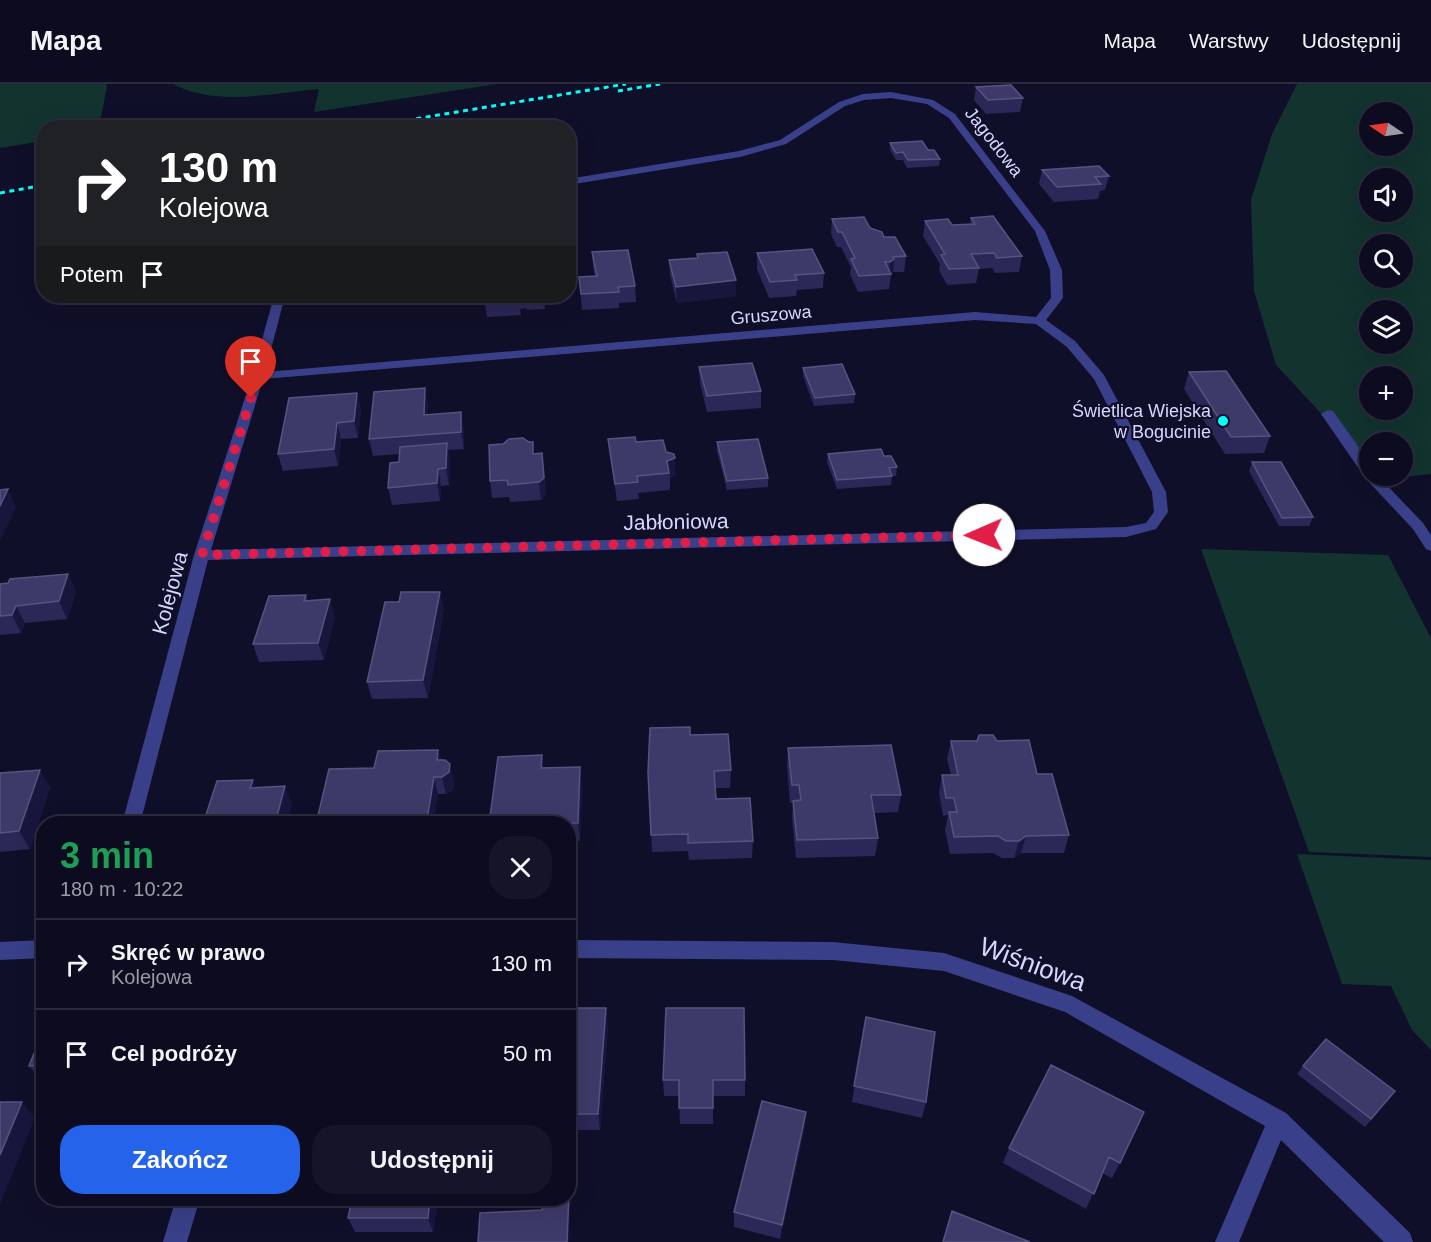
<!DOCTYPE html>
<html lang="pl">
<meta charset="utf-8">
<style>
:root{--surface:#0c0b1f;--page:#151428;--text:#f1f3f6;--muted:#9a9ba4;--line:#2c2b3d;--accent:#2563eb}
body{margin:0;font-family:Arial,sans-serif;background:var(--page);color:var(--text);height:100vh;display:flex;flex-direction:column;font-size:22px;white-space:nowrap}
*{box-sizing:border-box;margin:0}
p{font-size:20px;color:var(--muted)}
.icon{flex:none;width:33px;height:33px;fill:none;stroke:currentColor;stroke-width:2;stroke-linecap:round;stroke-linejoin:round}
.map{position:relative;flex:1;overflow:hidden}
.drawer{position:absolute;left:36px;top:732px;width:540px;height:390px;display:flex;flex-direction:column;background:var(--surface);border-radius:24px;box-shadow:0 6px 24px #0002,0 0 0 2px var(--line)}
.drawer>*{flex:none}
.top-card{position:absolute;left:36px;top:36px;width:540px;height:183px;border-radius:24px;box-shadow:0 6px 24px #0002,0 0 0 2px var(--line);background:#202124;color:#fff;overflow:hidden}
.needle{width:39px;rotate:283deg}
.controls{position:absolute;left:1359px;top:18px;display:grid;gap:12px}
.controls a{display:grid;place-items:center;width:54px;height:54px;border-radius:50%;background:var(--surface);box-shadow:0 6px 24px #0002,0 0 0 2px var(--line);font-size:30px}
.pin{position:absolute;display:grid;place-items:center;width:51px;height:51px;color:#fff;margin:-62px -26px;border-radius:50% 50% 50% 0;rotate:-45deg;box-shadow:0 0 6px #0007}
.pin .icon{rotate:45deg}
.me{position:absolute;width:66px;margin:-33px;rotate:269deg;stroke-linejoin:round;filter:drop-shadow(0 0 4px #0008)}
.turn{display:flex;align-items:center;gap:21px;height:126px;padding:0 24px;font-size:27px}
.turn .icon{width:78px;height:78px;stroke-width:2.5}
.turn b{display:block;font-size:42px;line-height:51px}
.then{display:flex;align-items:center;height:57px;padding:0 24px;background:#0003;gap:12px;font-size:22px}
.round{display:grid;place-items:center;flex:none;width:63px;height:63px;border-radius:24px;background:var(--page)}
.overview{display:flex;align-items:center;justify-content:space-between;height:102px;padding:0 24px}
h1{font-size:36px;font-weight:700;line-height:45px;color:#1e9e55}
.cta{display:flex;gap:12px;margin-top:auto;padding:12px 24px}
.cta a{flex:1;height:69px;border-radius:24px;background:var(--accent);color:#fff;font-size:24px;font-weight:700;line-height:69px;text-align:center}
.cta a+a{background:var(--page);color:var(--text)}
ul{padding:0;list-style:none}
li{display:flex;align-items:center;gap:18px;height:90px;padding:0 24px;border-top:2px solid var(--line)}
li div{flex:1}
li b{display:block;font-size:22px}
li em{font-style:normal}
header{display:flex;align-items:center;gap:36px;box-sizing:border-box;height:84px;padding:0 30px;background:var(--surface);border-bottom:2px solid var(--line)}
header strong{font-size:28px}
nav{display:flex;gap:33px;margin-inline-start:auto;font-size:21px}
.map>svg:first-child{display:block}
.green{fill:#12332e;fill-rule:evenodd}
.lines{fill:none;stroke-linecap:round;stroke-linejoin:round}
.minor{fill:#394089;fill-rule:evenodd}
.rail{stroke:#03fff8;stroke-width:3;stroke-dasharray:5 4.5;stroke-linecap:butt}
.wall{fill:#2b2757}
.shaded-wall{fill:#18163d}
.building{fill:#3d3a69;stroke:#565380;stroke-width:1.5}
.route{stroke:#e11d48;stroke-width:10;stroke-dasharray:0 18}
.poi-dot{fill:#03fff8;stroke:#100f29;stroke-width:2}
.labels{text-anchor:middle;stroke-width:4.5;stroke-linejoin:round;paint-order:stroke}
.far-street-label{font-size:18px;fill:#d7d8ff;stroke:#100f29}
.far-poi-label{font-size:18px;fill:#d7d8ff;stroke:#100f29;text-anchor:end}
.street-label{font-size:21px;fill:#d7d8ff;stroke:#100f29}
.near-street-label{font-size:26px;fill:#d7d8ff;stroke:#100f29}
</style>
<header>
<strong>Mapa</strong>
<nav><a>Mapa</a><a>Warstwy</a><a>Udostępnij</a></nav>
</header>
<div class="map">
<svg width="1431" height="1158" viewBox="0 0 1431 1158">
<rect width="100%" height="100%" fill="#100f29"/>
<!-- green -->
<path class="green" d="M0,0h106l1,3 -6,30 -18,10 -39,1 -1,13 -43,7z
M173,0h324l-183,28 5,-23c-46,4 -103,18 -146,-5z
M1297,0h134v390l-48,5 -3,-3h22v-34h-32l-1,23 -93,-100 -22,-74 -3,-91 21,-66zM1370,28h32v34h-32zM1370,94h32v34h-32zM1370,160h32v34h-32zM1370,226h32v34h-32zM1370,292h32v34h-32z
M1201,465l187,6 43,83v219l-122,-5z
M1297,770l134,6v190l-19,-20 -21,-44 -49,-2z"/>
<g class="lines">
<!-- minor -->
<path class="minor" d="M891,8l42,8 22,14 90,117 17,39 1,28 -17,22 29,21 29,34 62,117 2,20 -12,17 -30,8 -918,23 -68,264h-18l72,-269 58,-179 22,-80h11l-20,76 710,-60 61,5 15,-19 -1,-28 -15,-39 -86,-113 -22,-14 -36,-6 -27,2 -19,6 -59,38 -46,13 -172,28v-6l171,-28 41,-11 59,-38 24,-8zM975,236l61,4 31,23 27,32 58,113 2,20 -8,11 -20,4 -915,23 52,-171z
M1328,326l5,1 37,52v13h8l45,47 8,12v16l-5,-2 -13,-20 -47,-50 -45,-65z
M44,856v18l-44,2v-18z
M568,856l265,2 111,11 128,43 214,117 124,120 3,9h-29l-103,-102 -42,102h-24l50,-116 -200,-114 -121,-41 -111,-11 -265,-2z
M176,1114h24l-13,44h-24z"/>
<!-- rail -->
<path class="rail" d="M618,7l42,-7
M360,44l266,-44
M0,109l44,-8"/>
</g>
<!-- wall -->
<path class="wall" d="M976,3l47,11 -3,14 -34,2 -12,-14z
M890,59l38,7 12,9 -1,7 -32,2 -4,-8h-7l-6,-10z
M1042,86l67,6 -4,14 -5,1 -2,8 -44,3 -15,-18z
M971,134l51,38 -3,16 -24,1 -3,-5 -13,1 -3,14 -29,2 -8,-15 1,-6 -17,-28 2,-15 27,4 18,-1z
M832,135l38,9 14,9 22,19 -2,16h-11v2l-2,2 -2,13 -31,3 -8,-18 1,-7 -10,-20h-4l-6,-13z
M592,168l43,34 1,16 -17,1v5l-37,2 -3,-33 16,-1 -2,-8z
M757,169l67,20 -1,15 -26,2 -1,6 -27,2 -12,-29z
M697,170l39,42 -59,7 -7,-28 -1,-15 28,-2z
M484,212h60l1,13 -18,1 -1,-2 -6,1 1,6 -34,2z
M699,283l62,24v17l-54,4 -7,-29z
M803,284l52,26 -1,9 -40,3 -11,-30z
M1189,288l81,64 -6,17 -39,1 -41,-65z
M357,309l4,17 -3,28 -17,1 -3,27 -55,5 -5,-17z
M428,321l-1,10 37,14v20l-16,1 2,10 -1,25 -8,1 -1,15 -48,4 -4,-17 11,-26v-8l-26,2 -4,-17z
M608,355l28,3 30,10 9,6v17l-5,2v13l-32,3 1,6 -22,2 -7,-45z
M717,358l51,36v9l-41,3 -10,-39z
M534,370l10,16 2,25 -5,5 -31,2 -1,-5 -17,1 -2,-17z
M828,370l56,2 13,11 -1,9h-4l-1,9 -54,4 -10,-27z
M1252,378l61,55 -4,9h-30l-30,-55z
M68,490l8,18 -9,27 -42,4 -4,10 -21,2v-51z
M306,511l2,6 27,16 -11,43 -65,2 -6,-18z
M444,525l-16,89 -56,1 -5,-17z
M690,651l41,35 -1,18h-15l1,11 37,42 -1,17 -63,2 -1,-9 -36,1 -4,-80z
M951,657h46l40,33 32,61 -5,18h-43l-7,5h-12l-9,-5 -43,1 -5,-24 3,-15 -5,1 -4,-23 3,-18h9l-4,-16z
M788,664l113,47 -3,17 -24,1 4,25 -3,18 -79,2 -4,-40 1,-15h-3l-3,-37z
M438,666l3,10 13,22 -1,8 -7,4h-8l-5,30h-117l58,-56z
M542,671l2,13 38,16 -2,57h-12v-17h-79z
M0,689l50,14 -20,62 -30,3z
M568,924l40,17 -8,105h-32z
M866,933l60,85 -4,16 -70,-16z
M44,952v58l-5,-6 3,-7 -13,-15z
M1051,981l69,98 -8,15 -10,-5 -16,36 -83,-46 6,-15z
M1303,982l92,25 -30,36 -68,-53z
M663,996h82v16h-32v28h-33l-1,-28h-15z
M805,1043l-25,112 -46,-12v-15z
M438,1114l-5,34h-78l-7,-14z"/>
<!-- shaded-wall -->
<path class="shaded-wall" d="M894,175l-1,15 -2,2v-2h-2l1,-12z
M736,196v16l-59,7 -1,-16z
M425,304l3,17 -1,27 -3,-17z
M357,309l4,17 -3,28 -4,-17z
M461,328l3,17v20l-3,-17z
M337,339l4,16 -3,27 -4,-17z
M447,359l3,17 -1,25 -3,-17z
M542,369l4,42 -5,5 -2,-18z
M675,374v17l-5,2 -3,-16z
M438,385l3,17 -1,15 -3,-18z
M8,405l8,18 -16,34v-35z
M68,490l8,18 -9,27 -8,-18z
M440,508l4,17 -16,89 -5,-18z
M330,515l5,18 -11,43 -6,-17z
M16,522l9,17 -4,10 -9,-18z
M438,666l4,17 -1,11 -4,-18z
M542,671l3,18 -4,-5z
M450,680l4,18 -1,8 -7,4 -4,-17z
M580,683l2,17 -2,57 -2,-18z
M40,686l10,17 -20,62 -11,-18z
M434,693l4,17 -5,30h-5l-1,-4z
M253,696l7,18 -10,-10z
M285,702l7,18 -5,20h-12z
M1026,752l-5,17 -7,5 5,-17z
M606,924l2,17 -8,105 -2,-16z
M22,1018l13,16 -35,86v-49z
M806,1028l-1,15 -25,112 2,-14z
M569,1108l2,8 -2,42h-2z
M430,1114h8l-5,34 -5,-14z"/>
<!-- building -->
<path class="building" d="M1011,1l12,13 -35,2 -12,-13z
M922,57l6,9h6l6,9 -32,1 -5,-8 -7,1 -6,-10z
M1099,82l10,10 -14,1 6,7 -44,3 -15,-17z
M993,132l29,40 -25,2 -3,-5 -23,1 8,14 -30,1 -8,-14 4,-1 -20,-33 23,-2 4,6 23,-1 -4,-6z
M864,133l6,11 12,4 2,5h11l11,19 -13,1 1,2 -4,3h-5l6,12 -32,2 -8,-17 4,-1 -13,-26h-4l-6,-13z
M812,165l12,24 -29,2 2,5 -27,2 -13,-29z
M628,166l7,36 -17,1 1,5 -38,2 -2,-17 18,-1 -5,-24z
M727,168l9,28 -60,7 -7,-27 29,-2 -1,-4z
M484,212h35v3l-35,2z
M752,279l9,28 -54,5 -8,-29z
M842,280l13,30 -40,4 -12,-30z
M1226,287l44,65 -39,1 -42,-65z
M425,304l-1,27 37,-3v20l-92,7 5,-47z
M357,309l-3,28 -17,2 -3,26 -56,5 11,-56z
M635,353l1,5 27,-2 3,12 8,2 1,4 -8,3 2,12 -32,3 1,6 -23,2 -7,-45z
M523,354l6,4h4v12l9,-1 2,25 -5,4 -31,3 -1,-5 -17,1 -1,-36 14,-1 6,-5z
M758,355l10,39 -41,3 -10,-39z
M447,359l-1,25 -8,1 -1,14 -49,5 2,-25 9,-1 1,-15z
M881,365l3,7h7l6,11 -8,1 3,8 -55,4 -9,-26z
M1252,378h29l32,55 -31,1z
M8,405l-8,17v-16z
M68,490l-9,27 -43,5 -4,9 -12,1v-32l8,-1 2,-4z
M401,508h39l-17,88 -56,2 18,-80h14z
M306,511l-2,6 26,-2 -12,44 -65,1 16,-48z
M690,643v8l38,-1 3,36 -17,1 2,28 34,-1 3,43 -65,2v-9l-37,1 -3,-63 2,-44z
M979,651h14l4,6 32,-1 8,34h15l17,61 -43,1 -7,5h-13l-8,-5 -44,1 -5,-25h8l-3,-14h-8l-4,-23h16l-7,-34h26z
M891,661l10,50h-30l7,43 -81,2 -4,-39 8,-1 -2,-15h-7l-4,-37z
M438,666l-1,10h8l5,4 -1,8 -7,5h-8l-7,43 -62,1 -1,3h-48l13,-55 45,-1 4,-17z
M542,671l-1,13 39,-1 -2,56 -89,1 9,-67z
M40,686l-21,61 -19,2v-60z
M253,696l-3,8 35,-2 -10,38h-72l14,-43z
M568,924h38l-8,106h-30z
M666,924h78l1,72h-32v28h-34v-28h-16z
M866,933l69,15 -9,70 -72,-16z
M41,952h3v29l-15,1z
M1326,955l69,52 -24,28 -68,-53z
M1051,981l93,47 -24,51 -11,-6 -15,37 -85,-46z
M44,992v12h-5z
M762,1017l44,11 -24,113 -48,-13z
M0,1018h22l-22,53z
M569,1108l-2,50h-89l2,-29 62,-3 1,-12h25z
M352,1114h78l-2,20h-80z
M952,1127l78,31h-87z"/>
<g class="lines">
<!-- route -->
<path class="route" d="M251,314l-49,157 782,-20"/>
</g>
<!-- markers -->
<circle class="poi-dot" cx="1223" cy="337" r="6"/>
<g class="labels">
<!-- far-street labels -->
<g class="far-street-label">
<text transform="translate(994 58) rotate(52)" y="6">Jagodowa</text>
<text transform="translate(771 231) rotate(-5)" y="6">Gruszowa</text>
</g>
<!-- far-poi labels -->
<g class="far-poi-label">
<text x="1211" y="333">Świetlica Wiejska<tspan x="1211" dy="21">w Bogucinie</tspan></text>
</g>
<!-- street labels -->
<g class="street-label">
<text transform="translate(676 438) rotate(-1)" y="7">Jabłoniowa</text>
<text transform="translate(170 509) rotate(-75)" y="7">Kolejowa</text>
</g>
<!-- near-street labels -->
<g class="near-street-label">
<text transform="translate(1033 880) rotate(20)" y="9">Wiśniowa</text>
</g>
</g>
</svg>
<div class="controls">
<a><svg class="needle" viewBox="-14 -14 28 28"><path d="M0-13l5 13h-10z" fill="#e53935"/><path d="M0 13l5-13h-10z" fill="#9a9ba4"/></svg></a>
<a><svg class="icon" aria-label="sound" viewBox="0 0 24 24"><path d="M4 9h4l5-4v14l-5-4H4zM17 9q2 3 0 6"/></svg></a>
<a><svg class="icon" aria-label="search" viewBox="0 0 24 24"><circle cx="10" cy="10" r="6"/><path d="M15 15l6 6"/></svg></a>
<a><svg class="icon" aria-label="layers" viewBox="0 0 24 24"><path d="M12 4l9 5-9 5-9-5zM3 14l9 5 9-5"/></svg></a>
<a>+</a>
<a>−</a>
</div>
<div class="pin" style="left:251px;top:314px;background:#d93025"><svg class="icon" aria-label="arrive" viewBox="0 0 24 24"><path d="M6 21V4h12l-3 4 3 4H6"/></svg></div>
<svg class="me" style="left:984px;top:451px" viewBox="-20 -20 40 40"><circle r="19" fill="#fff"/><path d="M0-13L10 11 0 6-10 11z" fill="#e11d48"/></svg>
<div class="top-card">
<div class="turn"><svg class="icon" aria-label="right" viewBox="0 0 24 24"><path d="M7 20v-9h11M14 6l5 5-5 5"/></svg><div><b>130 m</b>Kolejowa</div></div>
<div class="then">Potem<svg class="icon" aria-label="arrive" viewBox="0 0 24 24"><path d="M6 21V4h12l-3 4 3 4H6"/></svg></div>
</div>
<section class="drawer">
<div class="overview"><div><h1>3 min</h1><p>180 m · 10:22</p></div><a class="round"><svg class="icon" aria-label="close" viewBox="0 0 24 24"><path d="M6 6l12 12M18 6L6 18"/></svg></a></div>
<ul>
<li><svg class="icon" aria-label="right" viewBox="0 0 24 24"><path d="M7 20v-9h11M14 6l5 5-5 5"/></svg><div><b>Skręć w prawo</b><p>Kolejowa</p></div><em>130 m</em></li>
<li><svg class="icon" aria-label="arrive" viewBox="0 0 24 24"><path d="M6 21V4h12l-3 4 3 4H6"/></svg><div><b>Cel podróży</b></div><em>50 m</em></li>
</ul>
<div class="cta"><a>Zakończ</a><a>Udostępnij</a></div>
</section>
</div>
